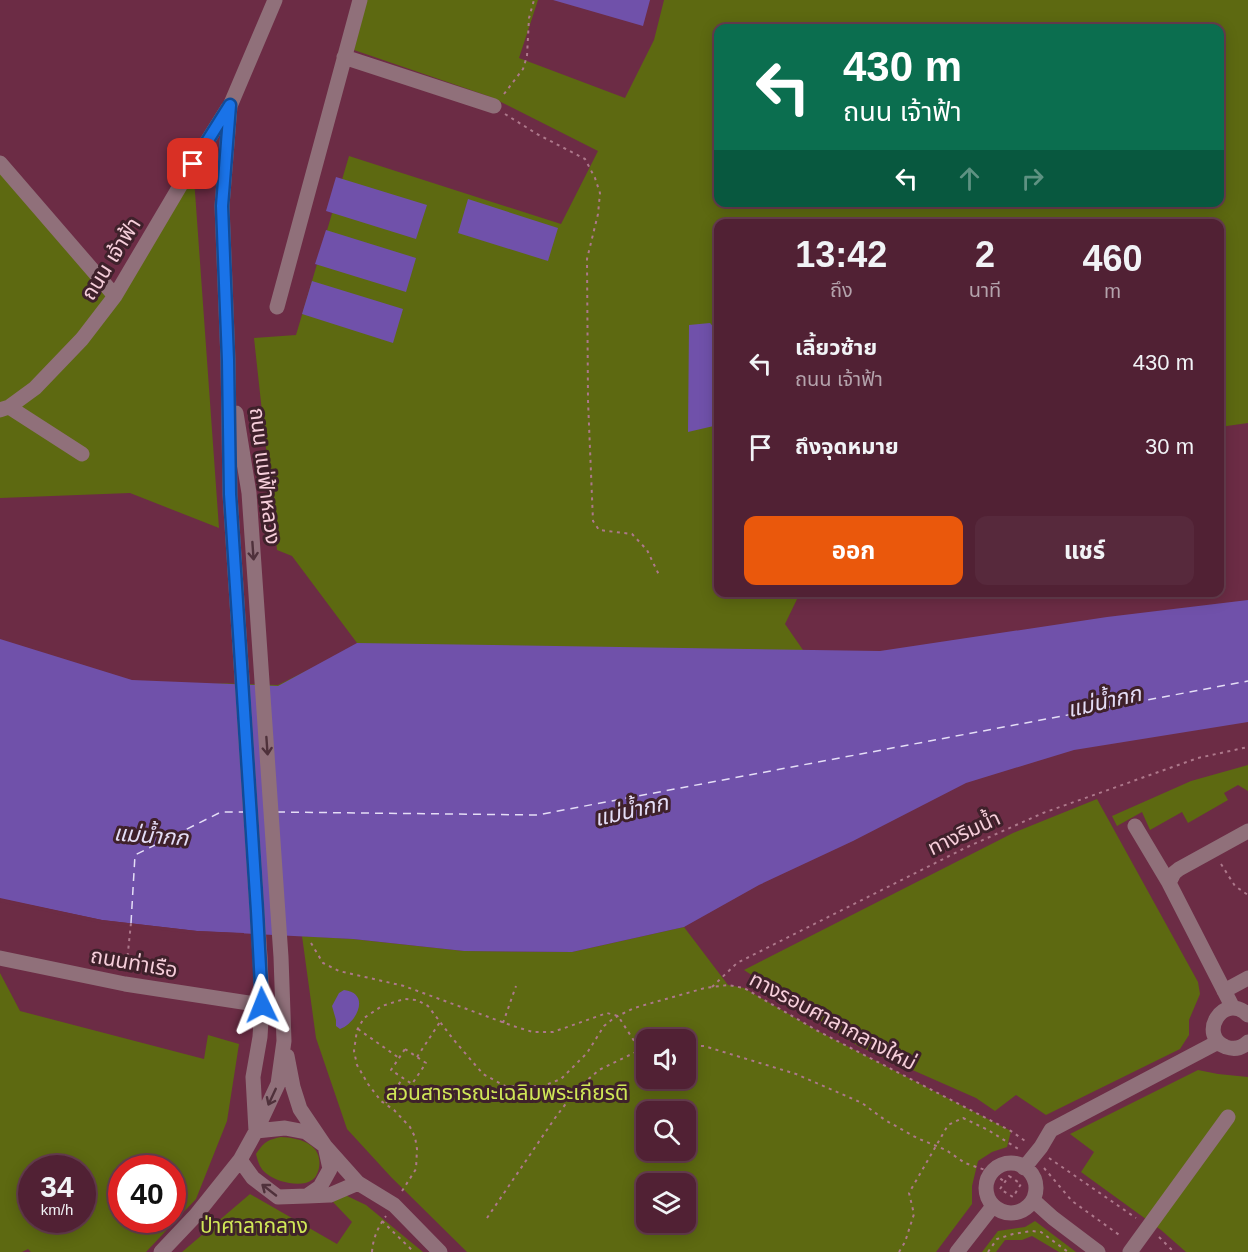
<!DOCTYPE html>
<html lang="th">
<meta charset="utf-8">
<style>
:root{--surface:#512134;--page:#57293c;--text:#f1f3f6;--muted:#b4a3ac;--line:#673e4f;--accent:#ea580c}
body{margin:0;font-family:Arial,"Noto Sans Thai",sans-serif;background:var(--page);color:var(--text);height:100vh;display:flex;flex-direction:column;font-size:22px;white-space:nowrap}
*{box-sizing:border-box;margin:0}
p{font-size:20px;color:var(--muted)}
.icon{flex:none;width:33px;height:33px;fill:none;stroke:currentColor;stroke-width:2;stroke-linecap:round;stroke-linejoin:round}
.map{position:relative;flex:1;overflow:hidden}
.side{position:absolute;left:714px;top:219px;width:510px;height:378px;display:flex;flex-direction:column;background:var(--surface);border-radius:12px;box-shadow:0 3px 15px #0003,0 0 0 2px var(--line)}
.side>*{flex:none}
.banner{position:absolute;left:714px;top:24px;width:510px;height:183px;border-radius:12px;box-shadow:0 3px 15px #0003,0 0 0 2px var(--line);background:#0b6e4f;color:#fff;overflow:hidden}
.tools{position:absolute;left:636px;top:1029px;display:grid;gap:12px}
.tools a{display:grid;place-items:center;width:60px;height:60px;border-radius:12px;background:var(--surface);box-shadow:0 3px 15px #0003,0 0 0 2px var(--line);font-size:30px}
.speed{position:absolute;left:18px;top:1155px;display:flex;gap:12px;font-size:30px;font-weight:700;text-align:center}
.speed>*{display:grid;place-content:center;width:78px;height:78px;border-radius:50%;background:var(--surface);box-shadow:0 3px 15px #0003,0 0 0 2px var(--line);line-height:1}
.speed small{font-size:15px;font-weight:400}
.speed .limit{border:9px solid #d22;background:#fff;color:#111}
.pin{position:absolute;display:grid;place-items:center;width:51px;height:51px;color:#fff;margin:-26px;border-radius:12px;box-shadow:0 3px 9px #0006}
.me{position:absolute;width:66px;margin:-33px;rotate:358deg;stroke-linejoin:round;filter:drop-shadow(0 0 4px #0008)}
.turn{display:flex;align-items:center;gap:21px;height:126px;padding:0 30px;font-size:27px}
.turn .icon{width:78px;height:78px;stroke-width:2.5}
.turn b{display:block;font-size:42px;line-height:51px}
.lanes{display:flex;align-items:center;height:57px;padding:0 30px;background:#0003;justify-content:center;gap:30px;direction:ltr}
.lanes .off{opacity:.35}
.eta{display:flex;justify-content:space-evenly;align-items:center;height:102px;text-align:center}
.eta b{font-size:36px;font-weight:700;line-height:42px}
.cta{display:flex;gap:12px;margin-top:auto;padding:12px 30px}
.cta a{flex:1;height:69px;border-radius:12px;background:var(--accent);color:#fff;font-size:24px;font-weight:700;line-height:69px;text-align:center}
.cta a+a{background:var(--page);color:var(--text)}
ul{padding:0;list-style:none}
li{display:flex;align-items:center;gap:18px;height:84px;padding:0 30px}
li div{flex:1}
li b{display:block;font-size:22px}
li em{font-style:normal}
.map>svg:first-child{display:block}
.green{fill:#5d6911;fill-rule:evenodd}
.water{fill:#7051aa}
.pier{fill:#6c2c45}
.lines{fill:none;stroke-linecap:round;stroke-linejoin:round}
.ferry{stroke:#e4ddf6;stroke-width:1.5;stroke-dasharray:8 6;stroke-linecap:butt}
.path{stroke:#ad788b;stroke-width:2;stroke-dasharray:3 4.5;stroke-linecap:butt}
.minor{stroke:#90707a;stroke-width:15}
.oneway{stroke:#4f313b}
.route-casing{stroke:#114b97;stroke-width:15}
.route{stroke:#1a73e8;stroke-width:10}
.labels{text-anchor:middle;stroke-width:6;stroke-linejoin:round;paint-order:stroke}
.street-label{font-size:21px;fill:#f6ceda;stroke:#3f212b}
.park-label{font-size:21px;fill:#d0e757;stroke:#3f212b}
.water-label{font-size:22px;font-style:italic;fill:#e4ddf6;stroke:#3f212b}
</style>
<div class="map">
<svg width="1248" height="1252" viewBox="0 0 1248 1252">
<rect width="100%" height="100%" fill="#6c2c45"/>
<!-- green -->
<path class="green" d="M367,0h171l-19,58 106,40 29,-58 10,-40h584v423l-28,4v-203h-502v368l82,1 -15,31 18,26 -101,8 -173,49 -316,-24 65,2 84,-42h-5l-65,-87 -15,-6 -23,-212 42,-3 53,-179 212,68 37,-73 -107,-54 -137,-47zM718,28h502v174h-502z
M0,163l115,133 78,-132 26,364 -89,-35 -130,5z
M1248,765v26l-10,-6 -14,8 4,7 -40,23 -6,-11 -32,18 -8,-18 -25,14 -5,-10 79,-35z
M1097,799l101,183 2,12 -11,26v15l-9,14 -134,66 -30,-20 -21,16 -19,-13 -118,-52 -114,-76 269,-137z
M684,927l44,58 16,3 72,42 195,101 -4,16 -15,5 -14,9 -6,25v18l-36,48h-469l-76,-75 -44,-48 -31,-91 -14,-102 51,3 111,12 108,1zM646,1040h40v38h-40zM646,1112h40v38h-40zM646,1184h40v38h-40z
M0,973l20,38 184,48 4,-24 31,9 -12,77 -31,78 -50,53h-115l-3,-3 -6,3h-22zM32,1168h50v52h-50zM122,1168h50v52h-50z
M1198,1070l20,4 30,3v175h-62l-25,-22 -80,-58 13,-20 -24,-18z
M281,1137c19,1 42,7 38,31 -1,4 -3,10 -7,12 -11,8 -35,2 -45,-6 -7,-5 -9,-12 -11,-20 8,-12 11,-14 25,-17z
M250,1194l87,50 15,-22 -19,-20 12,-7 21,10 57,47h-241z
M1035,1221l41,31h-17l-27,-16 -10,4h-17l-9,12h-14l16,-21 27,-4z"/>
<!-- water -->
<path class="water" d="M553,0h97l-7,26z
M336,177l91,28 -11,34 -90,-28z
M468,199l90,29 -10,33 -90,-28z
M326,230l90,28 -10,34 -91,-28z
M312,281l91,28 -10,34 -91,-29z
M710,323l8,9v93l-30,7 1,-107z
M1248,600v122l-174,28 -108,33 -113,58 -94,44 -75,42 -112,25 -108,-1 -111,-12 -156,-8 -95,-11 -102,-22v-259l132,41 146,6 79,-43 523,8 227,-34z
M344,990c27,3 13,33 -4,39l-4,-3v-6l-4,-14 7,-13z"/>
<!-- pier -->
<path class="pier" d="M1,899l101,21 95,11 47,2v3l-48,-2 -95,-11 -101,-21z"/>
<g class="lines">
<!-- ferry -->
<path class="ferry" d="M277,812l260,3 711,-134
M131,923l4,-68 86,-43h22"/>
<!-- path -->
<path class="path" d="M504,94l19,-25 4,-13 2,-38 5,-18
M505,114l32,20 48,25 10,19 5,15 -2,21 -11,45 1,142 5,120 6,9 33,4 15,16 13,27
M1221,864l14,22 13,9
M311,943l12,20 16,8 65,15 109,40 20,6h20l54,-19 11,3 22,34
M126,971l5,-48
M712,987l25,-24 228,-115 78,-35 155,-55 50,-11
M503,1023l13,-37
M358,1029l41,29
M686,1046h18l92,28 66,29 23,17 32,18 29,12 19,13 26,9 14,10
M405,1049l21,14 -14,21 -21,-14z
M417,1057l23,-35
M386,1103l17,-25
M1049,1158l87,60
M1044,1168l28,33 50,36
M1009,1176l12,8 -8,13 -13,-8z
M402,1191l14,-22 1,-20 -2,-12 -5,-10 -16,-17 -13,-9 -13,-17 -11,-19 -3,-14 3,-21 7,-12 18,-12 22,-7 13,1 11,6 25,33 30,35 22,12h38l18,-7 26,-26 17,-27 10,-8 20,-10 71,-20 23,-3 16,3 72,42 195,101 17,12
M487,1218l68,-100 22,-29 22,-19 47,-23
M382,1221l32,31
M1159,1237l15,15
M372,1252c1,-14 6,-25 14,-36
M899,1252l6,-10 9,-28 -5,-21 39,-68 15,-7 25,12 32,20
M988,1252l9,-13 16,-5 19,-3 9,1 27,20"/>
<!-- minor -->
<path class="minor" d="M344,57l150,49
M0,163l115,133
M277,307l83,-307
M9,407l73,47
M0,410l9,-3 26,-19 47,-49 33,-43 78,-132 35,-56
M1135,826l34,57
M0,958l125,26 137,21
M1224,991l24,-13
M1233,1008l-64,-125 5,-10 5,-4 69,-38
M1248,1015c-25,-24 -51,21 -22,32 9,3 16,1 22,-5
M287,1056l6,31 7,22 25,37 33,37 36,22 46,47
M256,1131l-3,-54 7,-40 2,-32 -2,-48 -30,-463 -2,-134 -6,-154 8,-100 45,-106
M240,1160l13,18 25,19 29,-1 13,-9 10,-18 -5,-23 -19,-14 -21,-4 -29,3
M986 1188a25 25 0 1 1 50 0a25 25 0 1 1-50 0Z
M1024,1168l17,-21 10,-17 167,-88
M307,1196l23,-1 28,-12
M1033,1200l20,18 45,34
M161,1252l35,-37 44,-55 16,-29 22,-47 6,-43 -3,-84 -32,-464 -13,-80
M957,1252l36,-46
M1130,1252l98,-135"/>
</g>
<!-- one-way arrows -->
<defs><path id="oneway-shaft" d="M-6 0H5M1.5-3L5.5 0L1.5 3" fill="none" stroke-width="1.6" stroke-linecap="round" stroke-linejoin="round" transform="scale(1.5)"/></defs>
<g class="oneway">
<use href="#oneway-shaft" transform="translate(253 551) rotate(86)"/>
<use href="#oneway-shaft" transform="translate(267 746) rotate(86)"/>
<use href="#oneway-shaft" transform="translate(272 1097) rotate(115)"/>
<use href="#oneway-shaft" transform="translate(269 1190) rotate(-142)"/>
</g>
<g class="lines">
<!-- route casing -->
<g class="route-casing">
<path id="route" d="M193,164l37,-59 -8,101 6,154 2,134 27,417 5,94"/>
</g>
<!-- route -->
<use href="#route" class="route"/>
</g>
<g class="labels">
<!-- street labels -->
<g class="street-label">
<text transform="translate(111 259) rotate(-58)" y="7">ถนน เจ้าฟ้า</text>
<text transform="translate(265 476) rotate(83)" y="7">ถนน แม่ฟ้าหลวง</text>
<text transform="translate(964 833) rotate(-25)" y="7">ทางริมน้ำ</text>
<text transform="translate(134 963) rotate(10)" y="7">ถนนท่าเรือ</text>
<text transform="translate(833 1021) rotate(28)" y="7">ทางรอบศาลากลางใหม่</text>
</g>
<!-- park labels -->
<g class="park-label">
<text x="507" y="1100">สวนสาธารณะเฉลิมพระเกียรติ</text>
<text x="254" y="1233">ป่าศาลากลาง</text>
</g>
<!-- water labels -->
<g class="water-label">
<text transform="translate(1104 701) rotate(-13)" y="8">แม่น้ำกก</text>
<text transform="translate(631 810) rotate(-13)" y="8">แม่น้ำกก</text>
<text transform="translate(151 835) rotate(4)" y="8">แม่น้ำกก</text>
</g>
</g>
</svg>
<div class="tools">
<a><svg class="icon" aria-label="sound" viewBox="0 0 24 24"><path d="M4 9h4l5-4v14l-5-4H4zM17 9q2 3 0 6"/></svg></a>
<a><svg class="icon" aria-label="search" viewBox="0 0 24 24"><circle cx="10" cy="10" r="6"/><path d="M15 15l6 6"/></svg></a>
<a><svg class="icon" aria-label="layers" viewBox="0 0 24 24"><path d="M12 4l9 5-9 5-9-5zM3 14l9 5 9-5"/></svg></a>
</div>
<div class="speed"><div>34<small>km/h</small></div><div class="limit">40</div></div>
<div class="pin" style="left:193px;top:164px;background:#d93025"><svg class="icon" aria-label="arrive" viewBox="0 0 24 24"><path d="M6 21V4h12l-3 4 3 4H6"/></svg></div>
<svg class="me" style="left:262px;top:1005px" viewBox="-20 -20 40 40"><path d="M0-17L14 15 0 8-14 15z" fill="#1a73e8" stroke="#fff" stroke-width="4"/></svg>
<div class="banner">
<div class="turn"><svg class="icon" aria-label="left" viewBox="0 0 24 24"><path d="M17 20v-9H6M10 6l-5 5 5 5"/></svg><div><b>430 m</b>ถนน เจ้าฟ้า</div></div>
<div class="lanes"><svg class="icon" aria-label="left" viewBox="0 0 24 24"><path d="M17 20v-9H6M10 6l-5 5 5 5"/></svg><svg class="icon off" aria-label="ahead" viewBox="0 0 24 24"><path d="M12 20V5M6 11l6-6 6 6"/></svg><svg class="icon off" aria-label="right" viewBox="0 0 24 24"><path d="M7 20v-9h11M14 6l5 5-5 5"/></svg></div>
</div>
<section class="side">
<div class="eta">
<div><b>13:42</b><p>ถึง</p></div>
<div><b>2</b><p>นาที</p></div>
<div><b>460</b><p>m</p></div>
</div>
<ul>
<li><svg class="icon" aria-label="left" viewBox="0 0 24 24"><path d="M17 20v-9H6M10 6l-5 5 5 5"/></svg><div><b>เลี้ยวซ้าย</b><p>ถนน เจ้าฟ้า</p></div><em>430 m</em></li>
<li><svg class="icon" aria-label="arrive" viewBox="0 0 24 24"><path d="M6 21V4h12l-3 4 3 4H6"/></svg><div><b>ถึงจุดหมาย</b></div><em>30 m</em></li>
</ul>
<div class="cta"><a>ออก</a><a>แชร์</a></div>
</section>
</div>
